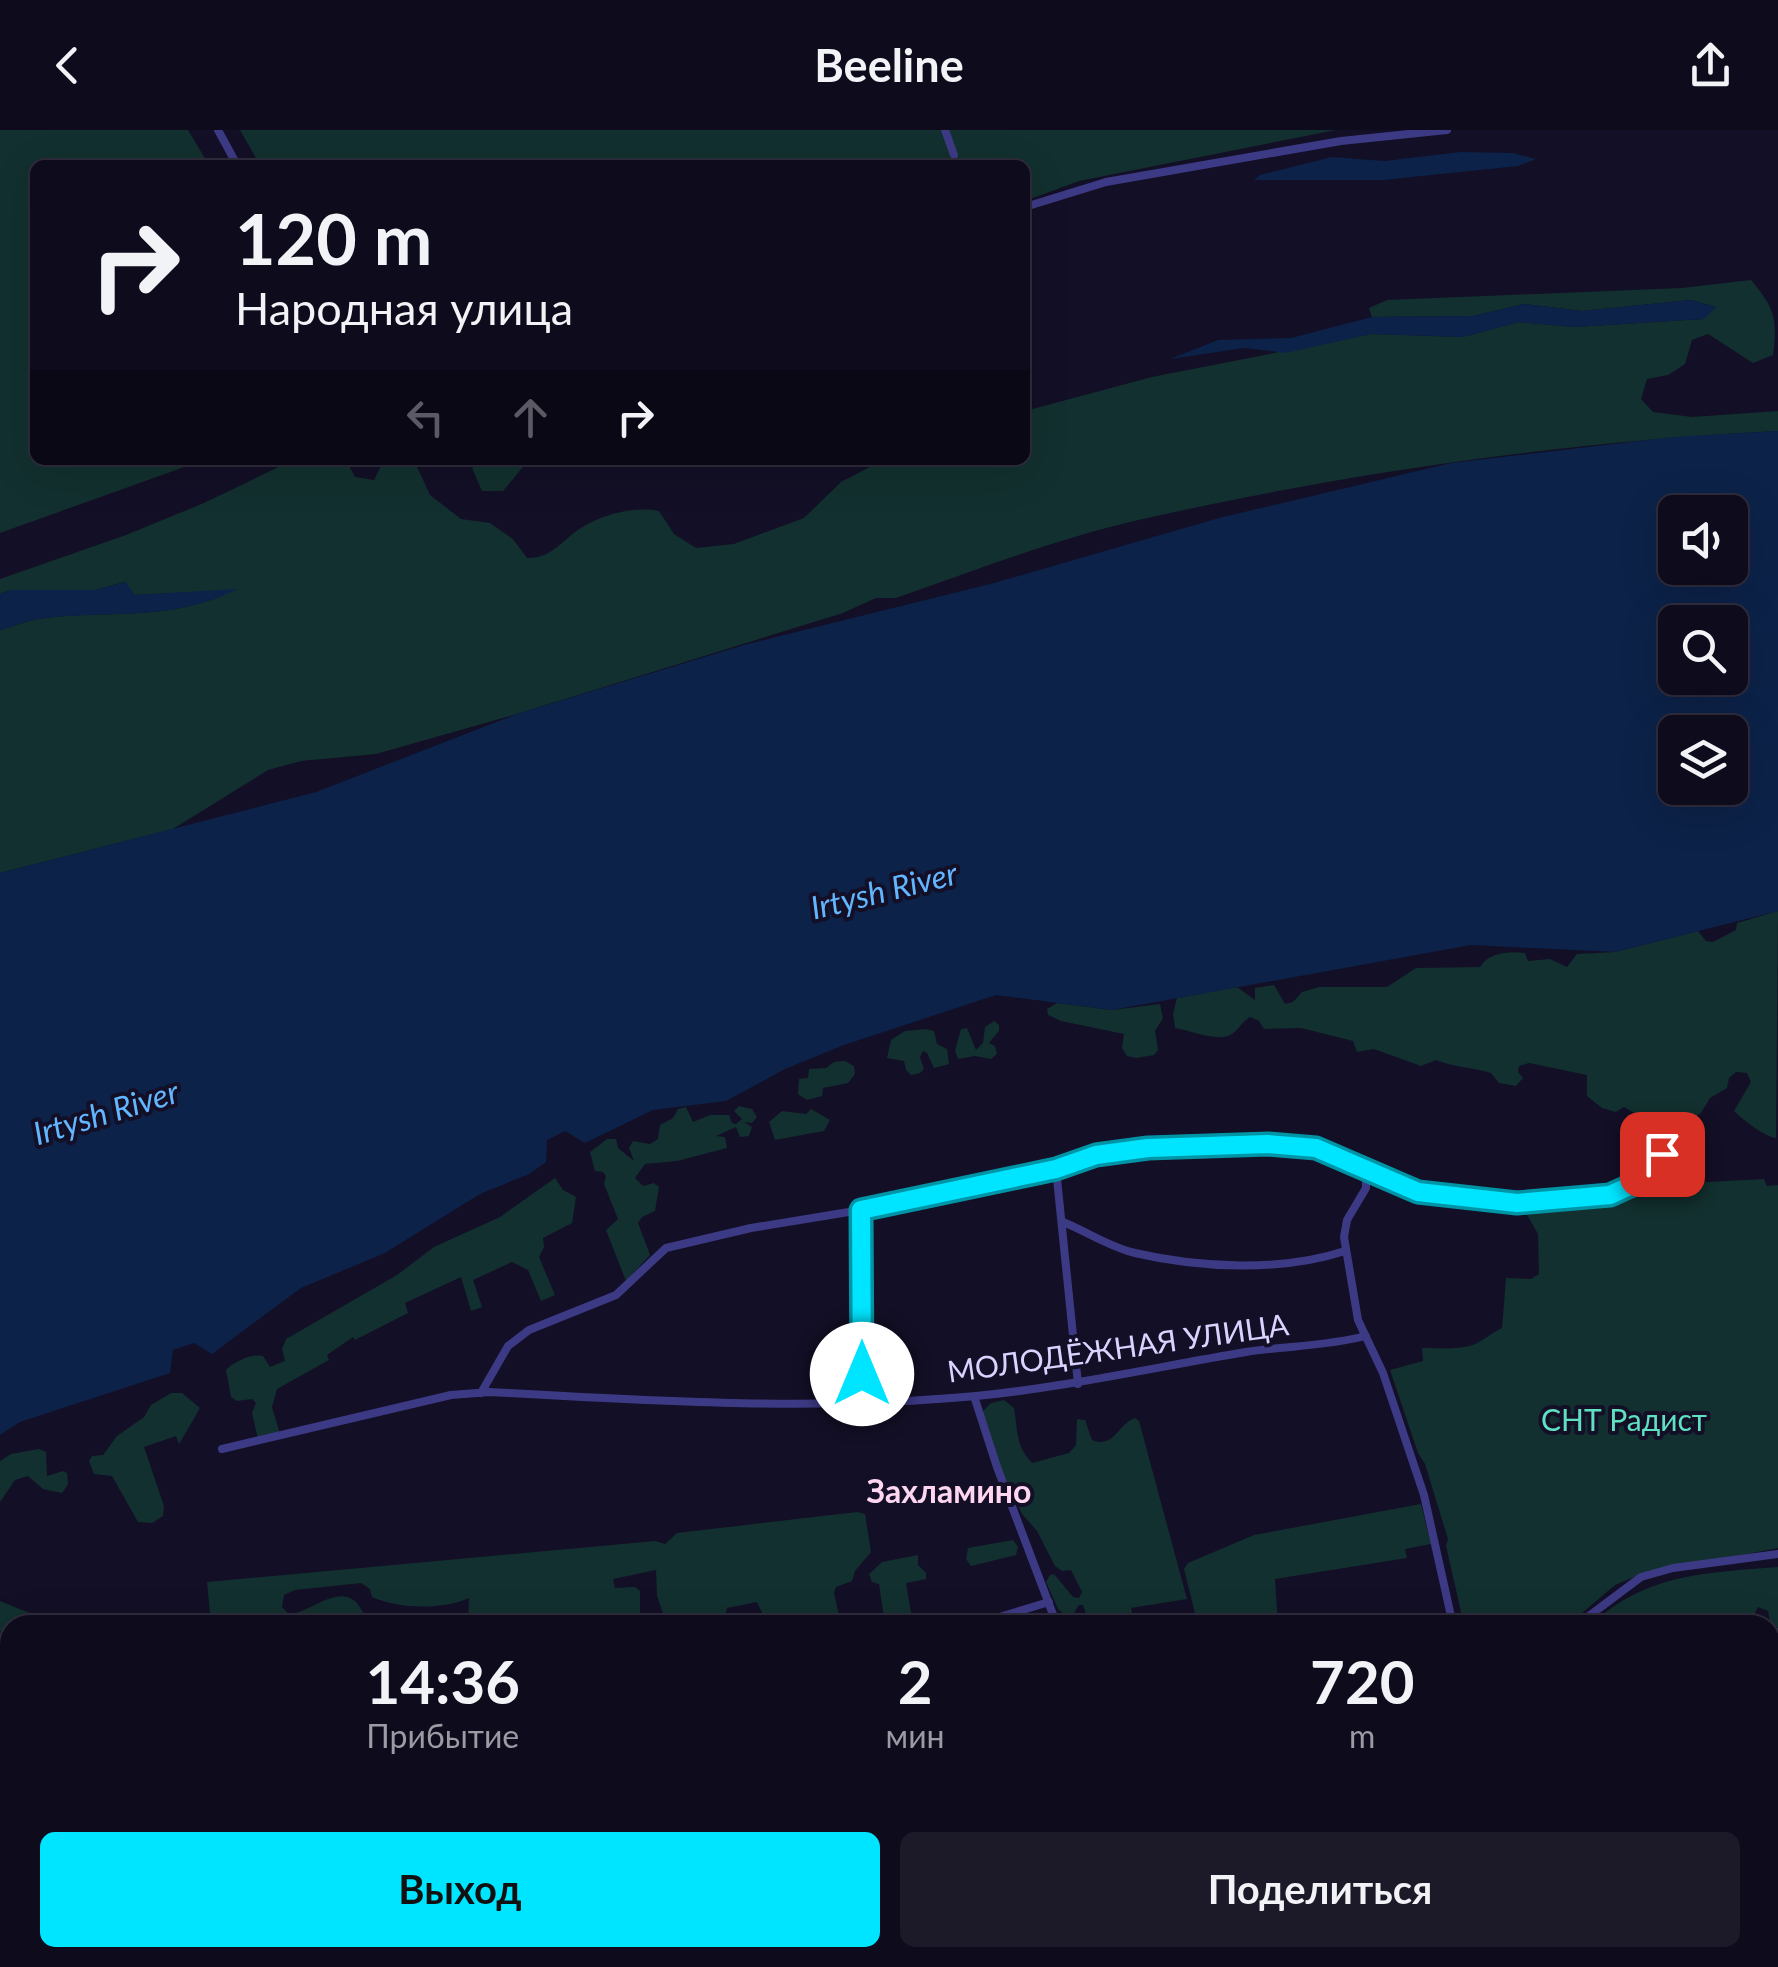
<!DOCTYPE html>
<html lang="ru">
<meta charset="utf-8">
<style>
:root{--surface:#0e0b1c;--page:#1c1929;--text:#f1f3f6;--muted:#9b9ba3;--line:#2e2b3b;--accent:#00e5ff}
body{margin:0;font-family:Lato,sans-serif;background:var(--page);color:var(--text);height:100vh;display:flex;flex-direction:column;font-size:38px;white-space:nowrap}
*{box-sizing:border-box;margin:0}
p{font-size:32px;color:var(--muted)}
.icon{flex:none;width:55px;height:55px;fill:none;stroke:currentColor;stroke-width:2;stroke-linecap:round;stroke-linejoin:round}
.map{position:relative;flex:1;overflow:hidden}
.side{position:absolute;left:0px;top:1485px;width:1780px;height:352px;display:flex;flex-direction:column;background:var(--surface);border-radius:30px 30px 0 0;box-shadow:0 10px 40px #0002,0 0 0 2px var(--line)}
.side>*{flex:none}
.hud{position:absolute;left:30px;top:30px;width:1000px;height:305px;border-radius:15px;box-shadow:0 10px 40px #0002,0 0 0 2px var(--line);background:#0e0b1c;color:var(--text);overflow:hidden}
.controls{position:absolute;left:1658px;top:365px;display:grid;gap:20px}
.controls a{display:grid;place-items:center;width:90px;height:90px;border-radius:15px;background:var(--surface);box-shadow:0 10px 40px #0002,0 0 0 2px var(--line);font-size:50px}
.pin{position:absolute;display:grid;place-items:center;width:85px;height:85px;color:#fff;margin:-42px;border-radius:20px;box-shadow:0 5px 15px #0006}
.me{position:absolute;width:110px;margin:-55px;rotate:0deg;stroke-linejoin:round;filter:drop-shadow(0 0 8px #0008)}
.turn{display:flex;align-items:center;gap:35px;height:210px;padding:0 40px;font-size:45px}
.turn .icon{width:130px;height:130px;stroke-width:2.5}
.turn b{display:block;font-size:70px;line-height:85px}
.lanes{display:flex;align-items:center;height:95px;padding:0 40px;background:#0003;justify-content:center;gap:50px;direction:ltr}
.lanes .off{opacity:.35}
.eta{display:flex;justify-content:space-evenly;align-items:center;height:170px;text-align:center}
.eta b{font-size:60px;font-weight:700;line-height:70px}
.button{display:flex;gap:20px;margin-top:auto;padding:20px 40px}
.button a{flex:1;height:115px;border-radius:15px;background:var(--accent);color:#111;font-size:40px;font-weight:700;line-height:115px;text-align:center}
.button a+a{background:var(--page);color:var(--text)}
header{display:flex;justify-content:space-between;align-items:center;height:130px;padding:0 40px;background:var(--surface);font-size:45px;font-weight:700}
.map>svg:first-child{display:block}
.green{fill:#12302f}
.water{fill:#0c2248;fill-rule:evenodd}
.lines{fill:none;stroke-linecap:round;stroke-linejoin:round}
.minor{stroke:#3d3a85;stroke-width:8}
.tertiary{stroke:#3d3a85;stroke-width:10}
.route-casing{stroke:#0095a6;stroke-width:25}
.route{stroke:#00e5ff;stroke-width:18}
.labels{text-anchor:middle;stroke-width:8;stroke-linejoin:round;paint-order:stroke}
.street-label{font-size:30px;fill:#d9d4ff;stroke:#130f26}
.park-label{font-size:30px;fill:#5fe0c0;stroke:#130f26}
.water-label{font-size:32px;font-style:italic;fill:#62b6ff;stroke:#130f26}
.neighbourhood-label{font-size:32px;font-weight:bold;fill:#ffd6f0;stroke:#130f26}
</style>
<header><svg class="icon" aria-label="back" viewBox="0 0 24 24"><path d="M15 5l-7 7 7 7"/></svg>Beeline<svg class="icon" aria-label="share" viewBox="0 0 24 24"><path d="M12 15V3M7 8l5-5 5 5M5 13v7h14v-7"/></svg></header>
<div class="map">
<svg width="1778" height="1837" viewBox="0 0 1778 1837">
<rect width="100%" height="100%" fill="#130f26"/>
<!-- green -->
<path class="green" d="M0,0h188l21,35h-174v295h169l-204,73z
M240,0h1096l-257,51 -54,20v-36h-765z
M1751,150c23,27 27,39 22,75l-20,8 -45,-29 -16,6 -7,24 -17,11 -21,4 -6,20 12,13 39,5 86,-6v20c-216,11 -434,42 -644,90 -81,19 -160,50 -238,77h-20l-33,15 -326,101 -141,40 -75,7 -33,9 -95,59 -173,44v-243c12,-3 25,-9 37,-11 68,-10 132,4 197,-29l-100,5 -9,-13 -30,8h-85l-10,4v-15l126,-44 78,-32 89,-43h53l9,17 19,3 10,-20h30l16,35 31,24 29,4 23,16 14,19c24,1 35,-18 54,-30 22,-14 53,-22 78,-17l15,23 22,14 38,-4 70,-26 37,-36 42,-22h142v-49l127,-34 219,-43 91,3 57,-15 55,5 129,-8 13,-12 -25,-7 -109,11 -58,-7 -51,12 -101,1 -3,-9 18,-8 295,-12z
M484,330h60l-21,7 -20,24h-21l-10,-23z
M1778,781l-2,227c-11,-1 -34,-19 -42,-27l17,-29 -4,-9 -11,-1 -7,6 -2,10 -17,10 -9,15 -26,15 -12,2 -39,-23 -8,5 -14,-4 -15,-12v-21l-58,-12 -10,3 -1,6 5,6 -7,8 -17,-3 -8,-10c-19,-6 -36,-5 -55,-13l-15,6 -47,-17 -17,3 -4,-11 -52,-13 -37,1 -5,-8 -9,-4c-8,5 -11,12 -18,17 -12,9 -43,-4 -57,-6l-2,-14 4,-16 60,-11 18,13v-12l19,-3 11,19 8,-2 9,-10 17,-5h68l29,-19 64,-1c9,-15 30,-16 45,-14l3,8 22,-2 17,8 10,-13 38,-2 83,-21 8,10 7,1 23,-12 1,-7z
M1057,873l55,7 48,-6 3,14 -8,13 3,19 -4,5 -18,3 -9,-2 -5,-8 2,-14 -63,-13 -13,-6 -1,-6z
M994,891l5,4v6l-10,12 6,3 2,8 -6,5 -16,-3 -17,3 -3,-8 6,-22 6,-1 9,22 7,-7 2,-16z
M926,899l8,2 3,13 10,5 2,15 -15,4 -7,-15 -4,-2 -3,6 4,12 -4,4 -9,2 -5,-5 -2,-9 -17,-3 4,-18 14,-9z
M845,931l9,5 1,8 -7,9 -25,5 -1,8 -15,4 -9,-6 1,-15 9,-1 1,-9 17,-1 8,-6z
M739,976l13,3 5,8 -5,6 -8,-1 8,5 -3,9 -9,1 -4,-10 -20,9 9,1 2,11 -50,13 -32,3 -10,14 8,8 11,-3 5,4 -4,24 -13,6 -4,6 12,32 -24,26 -20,-51 12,-11 -14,-35 2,-8 -3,-4 -8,-1 -5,-19 17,-13h9l2,9 16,13 -5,-13 4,-7 17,3 8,-5 2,-14 13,-7 5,-9 8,-2 7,15 17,-7h19l3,8 4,1 6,-5 -8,-8z
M811,979l19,11 -6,11 -49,9 -6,-18 13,-11 24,3z
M555,1048l8,12 13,7 -4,26 -29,15 1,9 -5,10 16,38 -14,6 -13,-31 -16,-8 -39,18 9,27 -11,4 -10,-34 -56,26 3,10 -53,27 -2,-3 -26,18 2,5 -52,29 -5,18 8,27 -22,5 -6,-26 4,-10 -4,-4 -15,2 -6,-4 -5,-27c7,-8 26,-17 37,-14l7,11 15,-6 -3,-12 4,-10 111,-64 37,-28 66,-30z
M1764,1049l3,7 11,-1v363l-139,27 -24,10 -47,40h-104l-18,-79 2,-7 -23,-75 -7,-11 -28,-83 33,-9 -1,-13c16,0 35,2 51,-3 10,-4 18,-12 29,-17l4,-50 25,1 8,-5 -1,-40 -12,-21 1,-7 94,-6v-6l50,-10z
M171,1263h11l18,15 -21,36 -3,-8 -32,11 20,59 -1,10 -11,7 -14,-1 -26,-46 -18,-2 -5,-13 3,-5 11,-1 14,-19 27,-19 7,-12z
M1004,1270l10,8c4,21 1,38 18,55l37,-10 7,-8 1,-26 8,1 7,20c22,9 26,-16 43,-22l4,3 48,178 -56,9 4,17h-45l-7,-20h-4l-9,14 -12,-10 -12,-27 4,-7 4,-1 19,23 6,1 3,-6 -11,-22 -9,1 -7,-5 -18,-35 -15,-17 -22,-47 -17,-56 8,-8z
M39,1319l7,3 1,24 16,-5 4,2 1,11 -6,9 -19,-4 -15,-13 -13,4 -15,22v-41l11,-7z
M1421,1374l10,40 -26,5 2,9 -132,21 3,46h-80l-14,-56 4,-6 66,-28z
M857,1382l8,2 6,38 -16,19 -3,10 -16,6 -2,6 7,32h-73l-11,-23 -30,6 -4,17h-56l-10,-29 -1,-26 -43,9 2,9 20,-1 5,4v34h-172l1,-27c-26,12 -71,11 -97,-1l-2,-8 -9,-6 -66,7 -11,5 -2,12 7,7c19,0 44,-26 63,-15 8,4 13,19 19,26l-160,-2 -4,-41 448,-41 10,3 12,-11z
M1013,1410l5,7 -2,8 -45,11 -5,-7 2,-11z
M918,1425v10l8,8v6l-20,4 6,35 -6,7h-21l-6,-41 -7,-2 -3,-8 13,-12z
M1778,1437v61l-8,-6 -2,-11 -10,-4 -3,6 8,9 -8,3h-164c55,-52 115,-52 187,-58z
M0,1471l59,24h-49v13l-10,-7z
M144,1483h34l18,5 5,7h-97z
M1778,1578v172l-8,1v-172z
M1227,1828h79l6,9h-87z"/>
<!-- water -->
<path class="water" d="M1461,22l52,1 23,6 -18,7 -135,14h-129l6,-5 72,-18 52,4z
M1691,170l25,7 -12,12 -130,8 -55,-5 -56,15 -92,-3 -85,19 -42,-5 -74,11 48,-19 73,-2 81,-21 101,-1 51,-12 58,7z
M1778,301v480l-163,41 -144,-7 -359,65 -116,-15 -152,50 -59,24 -59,32 -73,9 -68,33 -20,-12 -18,9 -1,22 -17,12 -49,20 -95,59 -84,35 -89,66 -18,-11 -21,7 -3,23 -150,49 -20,13v-562l316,-81 201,-78 227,-69 250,-62 225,-65 232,-55 222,-26zM1730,382v56h-55v-56zM1675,492h55v56h-55zM1730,602v56h-55v-56z
M126,452l8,13 104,-6c-68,34 -130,20 -200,30 -13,2 -26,8 -38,11v-36l10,-4h85z"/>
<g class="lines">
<!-- minor -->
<path class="minor" d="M218,0l19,35
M945,0l9,25
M1025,77l81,-25 235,-41 106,-11
M1056,1039l22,215
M1366,1042v16l-19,32 -3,17 14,83 25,53 41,122 29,130
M861,1080l3,192
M1063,1092c25,10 46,25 72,31 65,15 146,19 210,-2
M481,1263l27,-47 21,-16 87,-35 50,-47 85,-20 110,-18 195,-41 40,-14 52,-7 120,-4 47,4 102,44 100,11 93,-8 42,-19 12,-37
M974,1266l23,71 60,158
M222,1319l229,-54 39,-3c162,9 324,19 486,4 91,-9 180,-29 270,-44 40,-6 81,-6 120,-16
M973,1495l76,-23
M1577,1495l64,-48 32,-9 105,-14
M1770,1505l8,-3
M773,1828l3,9
M1564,1828l2,9"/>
<!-- tertiary -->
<path class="tertiary" d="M1770,1824l8,-2
M1722,1837l33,-9"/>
</g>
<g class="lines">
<!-- route casing -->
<g class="route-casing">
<path id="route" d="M862,1244l-1,-164 195,-41 40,-14 52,-7 120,-4 48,4 102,44 99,11 93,-8 42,-19 10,-22"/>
</g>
<!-- route -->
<use href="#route" class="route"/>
</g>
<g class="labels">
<!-- street labels -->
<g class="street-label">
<text transform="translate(1118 1219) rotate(-8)" y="10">МОЛОДЁЖНАЯ УЛИЦА</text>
</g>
<!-- park labels -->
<g class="park-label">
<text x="1624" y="1301">СНТ Радист</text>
</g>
<!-- water labels -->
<g class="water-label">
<text transform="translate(884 761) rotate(-14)" y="11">Irtysh River</text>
<text transform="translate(106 983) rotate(-17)" y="11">Irtysh River</text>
</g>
<!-- neighbourhood labels -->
<g class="neighbourhood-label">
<text x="949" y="1373">Захламино</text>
</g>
</g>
</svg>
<div class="controls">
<a><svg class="icon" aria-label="sound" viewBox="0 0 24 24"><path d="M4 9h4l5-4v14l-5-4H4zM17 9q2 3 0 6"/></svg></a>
<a><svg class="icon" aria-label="search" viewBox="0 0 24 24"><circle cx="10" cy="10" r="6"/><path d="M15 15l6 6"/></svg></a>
<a><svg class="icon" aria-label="layers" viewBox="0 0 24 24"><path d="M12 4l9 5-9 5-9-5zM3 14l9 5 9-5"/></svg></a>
</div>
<div class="pin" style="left:1662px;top:1024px;background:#d93025"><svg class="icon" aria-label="arrive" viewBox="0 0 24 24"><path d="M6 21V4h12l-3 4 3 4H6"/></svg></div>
<svg class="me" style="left:862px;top:1244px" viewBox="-20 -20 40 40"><circle r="19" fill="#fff"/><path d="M0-13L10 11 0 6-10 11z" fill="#00e5ff"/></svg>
<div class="hud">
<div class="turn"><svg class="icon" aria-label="right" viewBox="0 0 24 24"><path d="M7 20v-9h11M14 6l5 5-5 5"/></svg><div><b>120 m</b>Народная улица</div></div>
<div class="lanes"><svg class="icon off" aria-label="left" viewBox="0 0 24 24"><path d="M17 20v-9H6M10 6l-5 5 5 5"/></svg><svg class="icon off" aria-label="ahead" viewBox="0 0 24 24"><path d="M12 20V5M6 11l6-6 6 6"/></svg><svg class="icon" aria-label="right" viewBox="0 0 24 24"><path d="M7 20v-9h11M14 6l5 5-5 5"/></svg></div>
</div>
<section class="side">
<div class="eta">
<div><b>14:36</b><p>Прибытие</p></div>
<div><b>2</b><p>мин</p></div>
<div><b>720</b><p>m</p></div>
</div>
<div class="button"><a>Выход</a><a>Поделиться</a></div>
</section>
</div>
